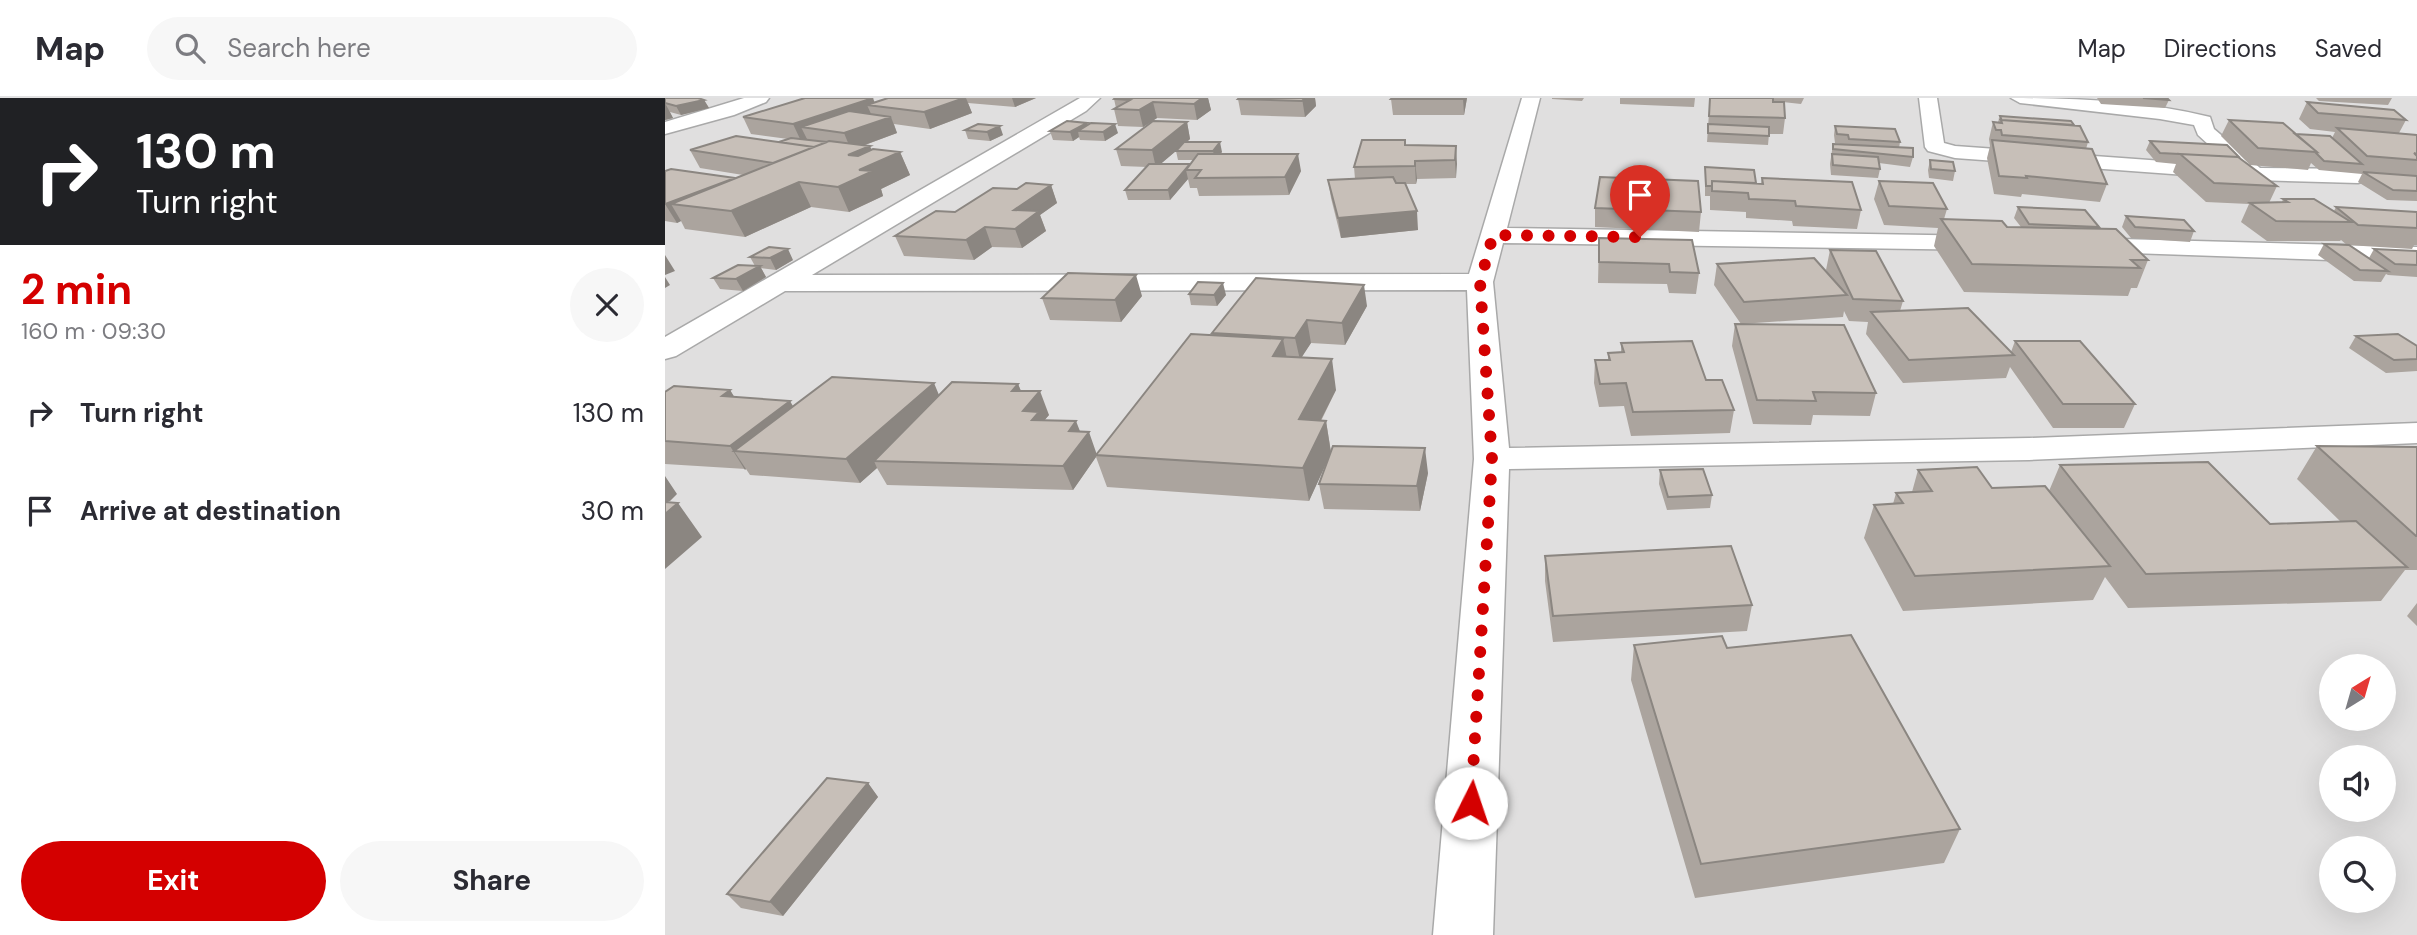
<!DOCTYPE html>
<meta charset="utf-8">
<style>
:root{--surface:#fff;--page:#f7f7f7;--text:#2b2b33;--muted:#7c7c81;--line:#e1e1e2;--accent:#d40000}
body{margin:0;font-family:"DM Sans",sans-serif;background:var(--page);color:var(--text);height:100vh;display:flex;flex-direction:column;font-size:26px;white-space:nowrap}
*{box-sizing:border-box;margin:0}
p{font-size:23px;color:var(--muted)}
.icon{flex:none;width:38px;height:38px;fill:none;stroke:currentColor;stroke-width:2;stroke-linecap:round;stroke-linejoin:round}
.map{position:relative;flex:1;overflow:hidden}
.side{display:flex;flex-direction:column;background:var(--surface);width:665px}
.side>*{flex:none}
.guide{background:#202124;color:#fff;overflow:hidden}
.needle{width:46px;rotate:37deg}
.fabs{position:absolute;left:1654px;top:556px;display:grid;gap:14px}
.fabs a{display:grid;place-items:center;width:77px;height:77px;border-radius:50%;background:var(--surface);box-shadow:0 7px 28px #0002;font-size:35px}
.pin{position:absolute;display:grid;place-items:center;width:60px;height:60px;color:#fff;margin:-72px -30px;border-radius:50% 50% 50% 0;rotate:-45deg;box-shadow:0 0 7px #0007}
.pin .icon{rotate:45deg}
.me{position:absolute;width:77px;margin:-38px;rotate:4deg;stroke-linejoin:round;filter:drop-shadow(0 0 5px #0008)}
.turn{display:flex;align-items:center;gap:24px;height:147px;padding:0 21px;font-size:32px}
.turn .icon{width:91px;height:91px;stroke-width:2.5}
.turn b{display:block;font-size:49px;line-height:60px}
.round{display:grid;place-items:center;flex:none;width:74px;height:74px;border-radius:37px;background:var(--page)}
.summary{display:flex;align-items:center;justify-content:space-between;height:119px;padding:0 21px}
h1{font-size:42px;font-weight:700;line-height:52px;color:var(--accent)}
.cta{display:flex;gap:14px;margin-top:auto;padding:14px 21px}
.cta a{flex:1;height:80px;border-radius:42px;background:var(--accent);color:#fff;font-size:28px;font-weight:700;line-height:80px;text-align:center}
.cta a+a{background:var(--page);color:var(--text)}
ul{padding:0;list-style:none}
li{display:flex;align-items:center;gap:21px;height:98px;padding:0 21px}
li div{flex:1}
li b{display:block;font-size:26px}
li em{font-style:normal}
header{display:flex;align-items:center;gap:42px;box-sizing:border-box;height:98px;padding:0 35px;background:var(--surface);border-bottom:2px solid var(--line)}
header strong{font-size:33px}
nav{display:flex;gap:38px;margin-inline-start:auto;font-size:24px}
.search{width:490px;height:63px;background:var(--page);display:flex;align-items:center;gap:18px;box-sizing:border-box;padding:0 24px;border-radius:38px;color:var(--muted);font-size:26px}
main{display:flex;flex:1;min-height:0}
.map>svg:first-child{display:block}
.residential{fill:#e0dfdf;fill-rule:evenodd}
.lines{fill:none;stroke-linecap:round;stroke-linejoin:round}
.street-casing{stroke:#a9a9a9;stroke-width:3}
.street{fill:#fff;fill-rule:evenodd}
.wall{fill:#aba49e;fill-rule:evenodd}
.shaded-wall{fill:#8b8681}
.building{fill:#c7bfb8;stroke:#8b8681;stroke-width:2}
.route{stroke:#d40000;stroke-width:12;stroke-dasharray:0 21.6}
</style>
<header>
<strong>Map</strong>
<div class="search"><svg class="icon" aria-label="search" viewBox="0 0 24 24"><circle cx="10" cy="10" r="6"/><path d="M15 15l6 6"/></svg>Search here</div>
<nav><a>Map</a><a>Directions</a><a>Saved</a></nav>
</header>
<main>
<section class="side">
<div class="guide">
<div class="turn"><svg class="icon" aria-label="right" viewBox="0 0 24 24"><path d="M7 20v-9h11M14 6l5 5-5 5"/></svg><div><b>130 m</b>Turn right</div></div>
</div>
<div class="summary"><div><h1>2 min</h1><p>160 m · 09:30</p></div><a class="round"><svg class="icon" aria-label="close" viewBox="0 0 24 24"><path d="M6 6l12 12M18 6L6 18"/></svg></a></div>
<ul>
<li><svg class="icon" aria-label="right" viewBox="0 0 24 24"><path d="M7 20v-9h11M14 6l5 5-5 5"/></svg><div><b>Turn right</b></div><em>130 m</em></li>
<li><svg class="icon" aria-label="arrive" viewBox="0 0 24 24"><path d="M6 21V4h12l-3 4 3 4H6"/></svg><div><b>Arrive at destination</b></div><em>30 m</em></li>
</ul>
<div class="cta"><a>Exit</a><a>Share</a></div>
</section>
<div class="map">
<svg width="1752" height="837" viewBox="0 0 1752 837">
<rect width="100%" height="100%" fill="#f2efe9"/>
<!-- residential -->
<path class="residential" d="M0,0h1752v837h-1752zM1666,569h52v52h-52zM1666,660h52v52h-52zM1666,751h52v52h-52z"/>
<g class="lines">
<!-- street casing -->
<g class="street-casing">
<path id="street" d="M79,0h25l-3,4 -32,13 -69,19v-12z
M415,0h20l-14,13 -274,164 657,-1 53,-176h18l-33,130 481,8 9,2 3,5 -3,5 -9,2 -485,-7 -10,39 16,166 520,-10 388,-15v20l-388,17 -520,9 -16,466h-60l41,-476 -7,-169 -682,1 -109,65 -11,3v-22z
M1254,0h18l7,45 11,3 277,20 -34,-31 -4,-10 -34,-6 -140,-16 -9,-5c66,0 134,3 199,19l4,12 46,39 98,1 8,2 3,5 -3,5 -8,2 -104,-3 -299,-22 -27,-7 -3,-4z
M1418,140l334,9v16l-343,-12 -4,-5 4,-5z"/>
</g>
<!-- street -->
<use href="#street" class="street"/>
</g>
<!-- wall -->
<path class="wall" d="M0,0l39,2 5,8 -28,7 -11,-3 3,6 -8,2z
M223,0h148l-21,9 -47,-4 4,10 -42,16 -36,-5 3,9 -32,12 7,5 28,2 10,23 -29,14 2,7 -34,16 -38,-5 -66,30 -60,-8 -4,-8 -4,2 -12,-2v-50l70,7 8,-3 -43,-7 -10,-18 89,-8 9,-3 -37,-5 -8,-17 131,-14z
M450,0h93l3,12 -14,10 -40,-2 -14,9 -25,-1 -4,-17 2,-1 -2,-9z
M650,0l1,8 -11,11 -64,-2 -3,-16z
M802,0l-3,17h-71l-2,-16z
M887,0h32l-2,3 -30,-2z
M955,0h75l-1,9 -74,-3z
M1045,0h94l-3,6 -28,-3 12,17 -2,16h-14l-1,11 -61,-3z
M1432,0h70l2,2 -4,8 -64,-4z
M1651,0h76l-4,7 -69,-4z
M1642,4l99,18 -7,13 18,2v66l-30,-1 -29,-18 4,-8 -43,-4 -8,-7 -3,7 -58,-5 -29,-29 8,-16 66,14 37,4 3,-6 -25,-3 -11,-10z
M1335,18l74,9 14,17 -2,7 21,35 -7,18 -78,-8 -1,3 -27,-3 -7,-36 3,-12 -1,-7 4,-17h5z
M522,24l3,17 -3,3 35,10 -2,2 81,17 -12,24 -90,1 -2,-8h-7l-2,-9 -18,21h-42l-3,-10 22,-23 -26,-1 -5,-17zM511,53l2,9h15l-3,4h-30z
M313,26l25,11 -13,6 -22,-2 -3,-9z
M422,27l31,8 -13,8 -25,-1 -1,-3 -6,4 -20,-1 -3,-9z
M1170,28l65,16 -1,6 14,9 -3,10 -31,-4 1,6 -2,9 -47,-3 -1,-11 3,-20 13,1 -11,-2 -1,-8z
M740,42l1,5 50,1v32l-39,1 -1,5h-11l13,46 -77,8 -10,-40 -3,-18 27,-1 -1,-12z
M1485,43l90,17 37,28 -8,17 13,-1 1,-3 51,12 2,-4 81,5v33h-3l-2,4 -65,-4 -6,-5 -1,1h-73l-26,-19 8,-18 -43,-2 -33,-30 3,-8 -20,-2 -10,-12z
M1265,62l25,11 -2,10 -24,-3 -1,-8z
M1040,69l51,16 5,1 1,-6 99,32 -4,19 -64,-3 -1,-5 -46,-3v-6l-36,-2v-14h-5z
M1214,83l68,28 -3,10 63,8h14l-7,-9 4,-11 81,20 -1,2 50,31 -11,28h-6l-3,8 -164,-4 -30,-46 4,-18 -54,-3 -10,-26z
M386,87l6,18 -17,12 6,16 -24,17 -30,-1 -18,13 -70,-4 -9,-20 60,-24 62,-23z
M930,110l106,4 -2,20 -104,-5z
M1461,118l68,15 -4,11 -59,-4 -9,-11z
M934,140l100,35 -3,21 -27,-1 -2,-9 -69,-1z
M1659,146l45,14 5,-9 43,2v26l-29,-2 -2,-1 -5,8 -27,-1 -36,-26z
M1165,152l73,51 -3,10 111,41 4,-11 120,63 -11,24h-71l-43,-61 -4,11 -103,5 -37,-49 2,-12 -19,-1 -5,-10 -1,6 -102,7 -27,-39 3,-21 111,9 -2,-3z
M85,159l43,3 -17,10 -15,-2 5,9 -23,14 -23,-2 -7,-11 42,-12z
M524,196l37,1 -9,11 -26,-1z
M477,198l-21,26 -71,-2 -8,-22z
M702,208l-22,39 -34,-2 -10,14 35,33 -15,31h5l5,31 97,21 -8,38 -96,-2 -5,-25 9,-25 -19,42 -202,-14 -11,-30 -23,33 -186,-5 -10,-17 -17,15 -110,-8 -4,-6 -81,-5v-72l65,-2 4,7 59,9 146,-11 79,-11 3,7 28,24 -5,5 36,11 16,23 117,-119 -1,-2z
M1070,226l141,69 -6,23 -57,-1 -2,10 -58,-1 -21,-78z
M1691,238l61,10v25l-31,2 -37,-25z
M956,245l85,37 28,30 -4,23 -99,3 -7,-30 -25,1 -5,-24 1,-23h13v-7l13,-1z
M1652,348l100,1v123h-12l-24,31 -253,7 -23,-31 -12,23 -190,11 -39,-73 10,-33 19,-1 3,-11 16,-1 6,-22 74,18 57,3 11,-26 210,59 71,-2 -44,-43z
M995,372l52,25 -2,13 -43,2 -8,-26z
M880,458l207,49 -5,26 -194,11 -8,-61z
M1752,505v23l-10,-10z
M969,547l326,184 -16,34 -249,35 -64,-218z
M203,685l10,14 -95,119 -42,-8 -14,-14z"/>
<!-- shaded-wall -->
<path class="shaded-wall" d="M208,0l3,8 -9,-1 5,11 -71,11 6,12 -6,2 -8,-17z
M299,0h2l6,15 -42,16 -6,-17z
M347,0h24l-21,9z
M537,0h6l3,12 -14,10 -3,-16z
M637,0h13l1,8 -11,11z
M798,0h4l-3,17z
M39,2l5,8 -28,7 -5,-9z
M488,4l4,16 -14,9 -4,-17z
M0,5l8,15 -8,2z
M226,19l6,16 -46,17 -7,-17z
M522,24l3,17 -34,29 -4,-18z
M422,25l2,9 -11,-1 1,6 -6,4 -3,-9z
M450,26l3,9 -13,8 -2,-9z
M335,28l3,9 -13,6 -3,-9z
M555,44l2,10 -7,8 -2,-9z
M205,48l7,16 23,-10 10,23 -29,14 2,7 -34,16 -11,-25 10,-32z
M791,48l1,18 -1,14 -1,-18z
M633,56l3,17 -12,24 -4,-18z
M750,63l2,18 -1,5 -1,-18z
M525,66l-4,6 2,9 -18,21 -2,-10z
M70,80l-64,26 10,17 -4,2 -12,-19z
M134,84l12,25 -66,30 -14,-26z
M386,87l6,18 -17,12 6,16 -24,17 -7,-19 -1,-19z
M752,113l1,19 -77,8 -3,-20z
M320,129l7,20 -18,13 -8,-20z
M123,151l5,11 -17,10 -6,-12z
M0,157l10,16 -10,4z
M95,168l6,11 -23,14 -7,-12z
M471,177l6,21 -21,26 -6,-22z
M0,179l5,8 -5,3z
M558,185l3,12 -9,11 -3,-11z
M699,187l3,21 -22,39 -3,-22z
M642,222l4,23 -11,17 -5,-22z
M618,241l6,30 -16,-13z
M667,261l4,31 -31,61 -6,-32z
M269,285l10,24 -70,54 3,7 -17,15 -14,-24z
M353,286l9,22 13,-15 9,24 -17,20 -20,-44z
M65,292l15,24 -23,-18z
M125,303l14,24 -70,26 12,18 -1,1 -15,-24z
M411,323l7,18 6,-7 8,23h-1v2l-23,33 -10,-24 6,-35z
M661,323l5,32 -22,48 -6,-33z
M760,350l3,25 -8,38 -3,-25z
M0,378l12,18 -7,7 -5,2z
M13,405l24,34 -37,32v-55z
M203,685l10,14 -95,119 -13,-14z"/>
<!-- building -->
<path class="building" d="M0,0h33l6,2 -28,6 -11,-3z
M140,0h68l-80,26 -50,-7z
M223,0h76l-40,14 -57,-7z
M450,0h87l-8,6 -41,-2 -14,8 -25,-1 16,-9 -16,-1z
M574,0h66l-3,3 -64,-2z
M727,0h71v1h-72z
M1045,0h63v4h11l1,16 -76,-2z
M1478,0h24l2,2z
M1642,4l87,8 12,10 -88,-7z
M184,13l42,6 -47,16 -43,-6z
M1335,18l71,5 3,4 -73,-5 1,1z
M1336,22l79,6 8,16 -86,-7 -1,-5h-5l-3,-8 9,1z
M1564,22l54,3 34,29 -59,-4z
M402,23l20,2 -17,9 -20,-1z
M488,23l34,1 -35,28 -36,-1z
M426,25l24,1 -12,8 -25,-1z
M313,26l22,2 -13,6 -22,-2z
M1043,26l61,3v9l-61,-3z
M1170,28l60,3 5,13 -51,-3 -1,-4 -11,-1z
M1672,30l80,7v19l-3,-1 3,3v4l-50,-4z
M1630,36l35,2 32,28 -38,-3 -8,-8 1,-1z
M71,38l78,11 -41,16 -83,-13z
M126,40l36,4 -13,5 -35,-5z
M697,42h43v5l51,1 -1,14 -40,1v5l-61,1z
M1327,42l100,9 15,35 -81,-8 1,2 -28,-2z
M164,43l41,5 -22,9 10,1 15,-7 27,3 -41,18 14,1 -35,16 -39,-5 -68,29 -60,-7z
M1485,43l77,4 13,13 -2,-1 -78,-4z
M519,44h36l-7,9h-37z
M1168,46l80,4v9l-80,-8z
M533,56h100l-13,23 -90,1 6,-8h-15z
M1167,56l46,3 2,12 -47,-4z
M1515,56l58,3 39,29 -63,-3z
M1265,62l23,2 2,9 -24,-2z
M484,66h41l-22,26h-43z
M1040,69l49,3 2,13 -44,-2v5h-6z
M6,71l64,9 -70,26v-33z
M1698,74l54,4v15l-24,-1z
M728,79l3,6h9l12,28 -79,7 -10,-38z
M935,79l98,4 3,31 -106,-4z
M1097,80l90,4 9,28 -65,-4 -1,-5 -46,-2 -1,-6 -36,-2v-10l51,3z
M1214,83l54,2 14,26 -58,-3z
M361,85l25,2 -37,25 25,1 -24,18 -30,-2 -19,13 -71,-4 41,-25 19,1 38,-24 24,1z
M1618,101h31l37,23 -75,-1 -26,-18 38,-1z
M1353,109l67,3 14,17 -70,-3z
M1671,109l81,5v16l-59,-3z
M1461,118l58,4 10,11 -59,-4z
M1276,121l61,2 5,6 109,2 32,31h-17l9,8 -168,-4z
M934,140l93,2 7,33 -29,-1 -1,-8 -70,-2z
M1659,146l25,1 39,26 -28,-1z
M104,149l19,2 -18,9 -20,-1z
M1709,151l43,2v14l-22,-1z
M1165,152l46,1 27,50 -50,-2z
M1149,160l33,37 -103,7 -27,-38z
M73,167l22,1 -24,13 -23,-1z
M403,175l68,2 -21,25 -73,-2z
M591,180l108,7 -22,38 -35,-3 -12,18 -83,-5z
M533,184l25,1 -9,12 -25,-1z
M1303,210l46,47 -105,5 -38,-48z
M1070,226l109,1 32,68 -63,-1 3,9 -59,-1z
M526,236l92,5 -10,17 59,3 -33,60 27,2 -23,47 -207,-13z
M1733,236l19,12v13l-23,1 -38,-24z
M1027,243l14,39h16l12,30 -101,2 -7,-29 -26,1 -5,-24h15l-2,-7 16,-1 -3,-9z
M1350,243h65l55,63h-72z
M167,279l102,6 -88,76 -112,-8z
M287,284l66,2 -6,7h28l-17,20 16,1 -7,8 44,1 -7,10 20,1 -26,34 -189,-5z
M9,288l56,4 -8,6 68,5 -60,45 -65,-5v-49z
M668,348l92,2 -8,38 -98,-2z
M1652,348l100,1v89h-1z
M1543,364l62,62 86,-3 51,46 -261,7 -86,-109z
M1312,369l15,21 53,-2 65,80 -195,10 -41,-71 29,-2 -7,-10 36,-2 -14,-21z
M1038,371l9,26 -44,2 -8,-27z
M0,404l13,1 -13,11z
M1066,448l21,59 -199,11 -8,-60z
M1186,537l109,194 -259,35 -67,-219 88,-9 5,12z
M162,680l41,5 -98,119 -43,-8z"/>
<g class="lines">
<!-- route -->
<path class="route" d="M806,705l21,-344 -12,-177 13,-47 147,2"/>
</g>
</svg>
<div class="fabs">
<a><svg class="needle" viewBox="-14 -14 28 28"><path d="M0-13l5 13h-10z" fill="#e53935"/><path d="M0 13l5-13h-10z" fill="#7c7c81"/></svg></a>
<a><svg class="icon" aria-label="sound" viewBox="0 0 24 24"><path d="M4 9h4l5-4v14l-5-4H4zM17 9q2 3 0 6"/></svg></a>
<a><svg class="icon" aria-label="search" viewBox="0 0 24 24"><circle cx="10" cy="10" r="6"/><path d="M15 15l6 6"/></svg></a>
</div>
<div class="pin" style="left:975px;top:139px;background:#d93025"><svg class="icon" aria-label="arrive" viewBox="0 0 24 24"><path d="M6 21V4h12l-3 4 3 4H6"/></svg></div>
<svg class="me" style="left:806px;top:705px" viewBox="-20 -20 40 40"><circle r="19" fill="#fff"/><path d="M0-13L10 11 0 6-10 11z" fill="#d40000"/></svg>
</div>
</main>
